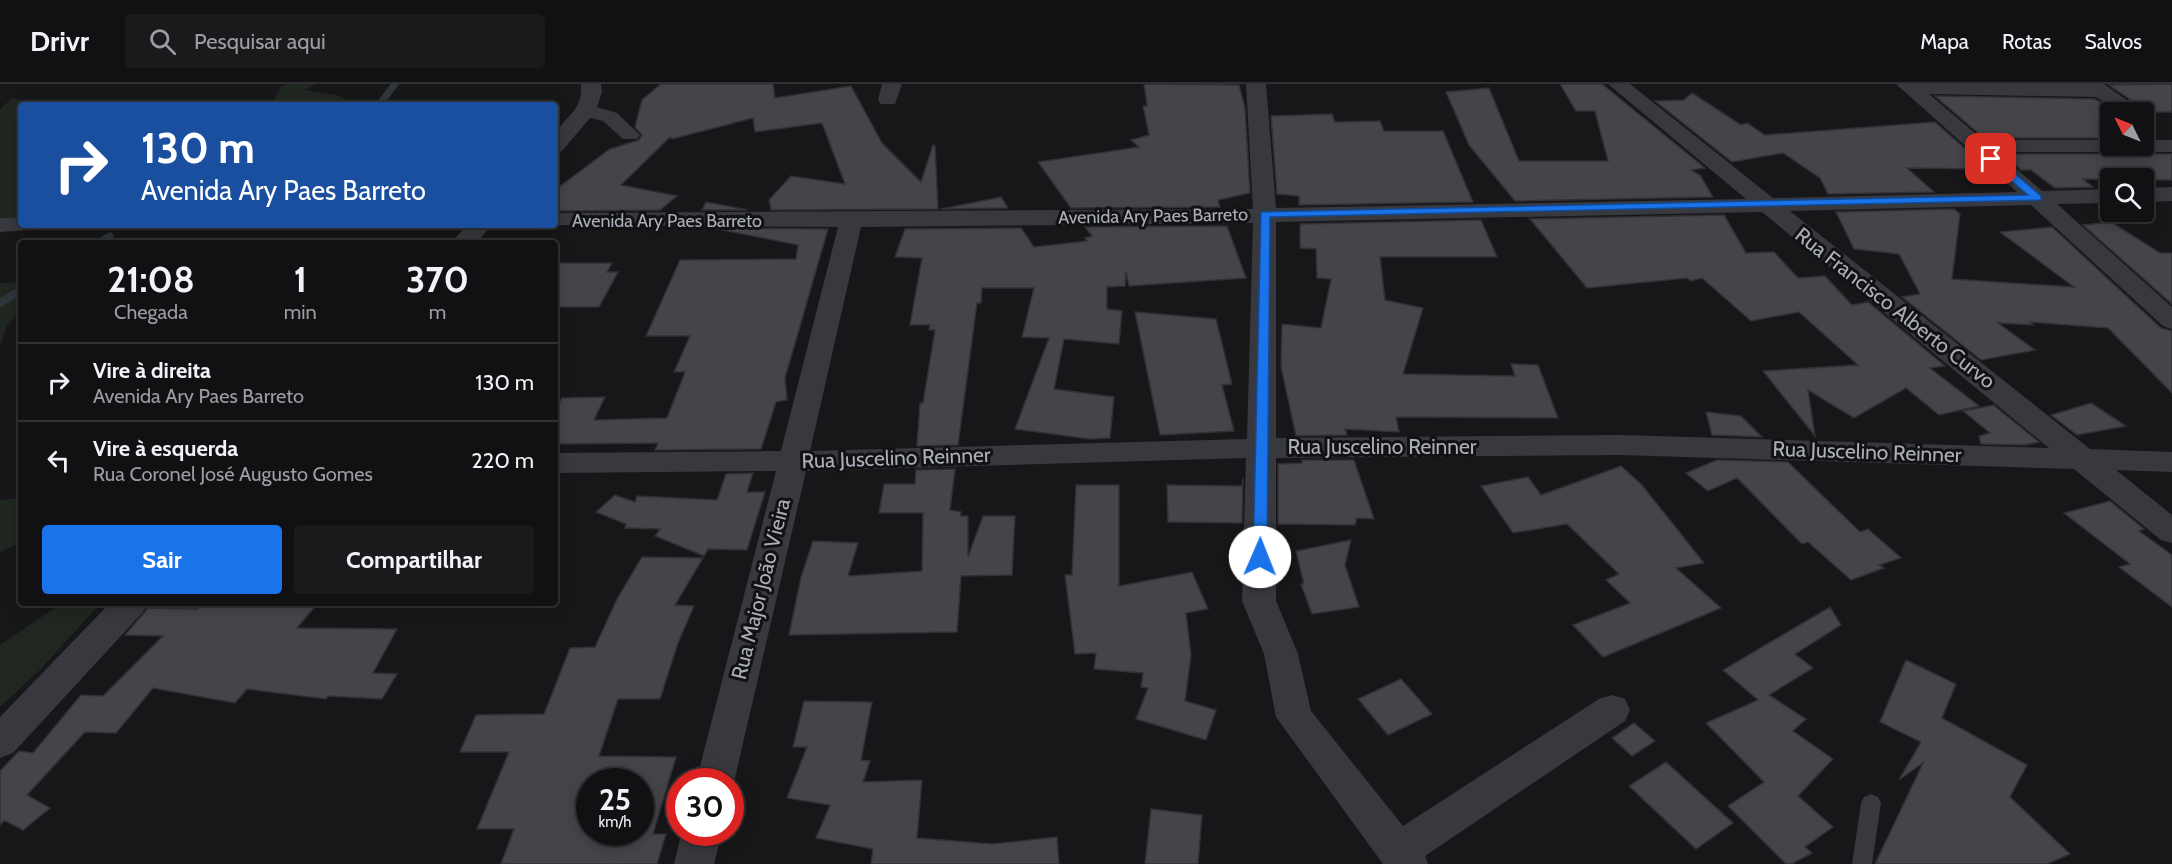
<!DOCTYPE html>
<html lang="pt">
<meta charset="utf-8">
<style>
:root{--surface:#111113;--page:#1a1a1c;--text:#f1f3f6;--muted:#9c9da0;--line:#303133;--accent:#1a73e8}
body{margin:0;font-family:Cabin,sans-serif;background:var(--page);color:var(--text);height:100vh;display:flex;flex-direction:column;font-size:22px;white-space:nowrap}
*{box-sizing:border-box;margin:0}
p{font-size:20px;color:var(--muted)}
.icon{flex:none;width:33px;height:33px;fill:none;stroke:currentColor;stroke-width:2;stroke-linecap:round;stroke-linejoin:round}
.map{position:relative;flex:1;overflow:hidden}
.drawer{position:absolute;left:18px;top:156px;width:540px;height:366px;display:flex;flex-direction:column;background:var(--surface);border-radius:6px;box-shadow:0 3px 15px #0003,0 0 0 2px var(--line)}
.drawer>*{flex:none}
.guide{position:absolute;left:18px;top:18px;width:540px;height:126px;border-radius:6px;box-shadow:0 3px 15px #0003,0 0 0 2px var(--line);background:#1a4fa0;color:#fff;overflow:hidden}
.needle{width:39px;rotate:313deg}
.buttons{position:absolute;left:2100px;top:18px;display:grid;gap:12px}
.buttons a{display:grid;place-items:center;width:54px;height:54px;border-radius:6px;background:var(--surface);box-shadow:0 3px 15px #0003,0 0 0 2px var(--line);font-size:30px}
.speed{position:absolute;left:576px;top:684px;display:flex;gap:12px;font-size:30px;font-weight:700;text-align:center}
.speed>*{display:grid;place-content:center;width:78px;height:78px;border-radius:50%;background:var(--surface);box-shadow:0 3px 15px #0003,0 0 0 2px var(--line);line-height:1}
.speed small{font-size:15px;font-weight:400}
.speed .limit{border:9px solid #d22;background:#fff;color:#111}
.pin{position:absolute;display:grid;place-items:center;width:51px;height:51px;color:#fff;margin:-26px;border-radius:12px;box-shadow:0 3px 9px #0006}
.me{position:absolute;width:66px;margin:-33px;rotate:1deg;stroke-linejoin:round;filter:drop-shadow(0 0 4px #0008)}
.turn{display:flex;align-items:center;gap:21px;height:126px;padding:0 24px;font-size:27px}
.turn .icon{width:78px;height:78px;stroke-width:2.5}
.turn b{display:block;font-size:42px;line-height:51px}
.eta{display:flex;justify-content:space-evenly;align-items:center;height:102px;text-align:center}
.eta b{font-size:36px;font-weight:800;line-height:42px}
.primary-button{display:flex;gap:12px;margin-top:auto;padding:12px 24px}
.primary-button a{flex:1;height:69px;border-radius:6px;background:var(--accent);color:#fff;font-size:24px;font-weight:800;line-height:69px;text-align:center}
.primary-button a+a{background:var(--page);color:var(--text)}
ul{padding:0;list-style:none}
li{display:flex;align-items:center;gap:18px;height:78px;padding:0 24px;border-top:2px solid var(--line)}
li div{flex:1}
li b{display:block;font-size:22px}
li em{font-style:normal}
header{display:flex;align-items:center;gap:36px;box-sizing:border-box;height:84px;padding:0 30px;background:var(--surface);border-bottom:2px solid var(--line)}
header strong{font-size:28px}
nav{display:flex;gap:33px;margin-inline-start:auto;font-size:21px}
.search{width:420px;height:54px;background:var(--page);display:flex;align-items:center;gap:15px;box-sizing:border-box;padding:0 21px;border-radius:6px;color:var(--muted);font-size:22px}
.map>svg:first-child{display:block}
.green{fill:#1f2720}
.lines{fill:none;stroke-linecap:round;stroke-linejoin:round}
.stream-far1{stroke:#2e363c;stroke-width:7}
.stream{stroke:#2e363c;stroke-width:8}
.building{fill:#444449;stroke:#313135;stroke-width:1.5;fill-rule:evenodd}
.service{fill:#38393e;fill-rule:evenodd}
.minor{fill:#38393e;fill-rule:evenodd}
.route{fill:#1a73e8;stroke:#114b97;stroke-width:1.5}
.labels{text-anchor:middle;stroke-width:6;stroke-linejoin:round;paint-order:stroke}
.far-street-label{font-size:18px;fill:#aaaeb8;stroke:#121214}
.street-label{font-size:21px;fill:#aaaeb8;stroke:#121214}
</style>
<header>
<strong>Drivr</strong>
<div class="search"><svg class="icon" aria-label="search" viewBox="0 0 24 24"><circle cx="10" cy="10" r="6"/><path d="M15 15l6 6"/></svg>Pesquisar aqui</div>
<nav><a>Mapa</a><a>Rotas</a><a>Salvos</a></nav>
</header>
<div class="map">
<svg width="2172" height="780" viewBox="0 0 2172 780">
<rect width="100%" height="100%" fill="#171719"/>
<!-- green -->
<path class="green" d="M287,0h29l-11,6 31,5 21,10h-86l10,-18z
M12,14l28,7h-19v116h-21v-112z
M21,198v29l-14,14 -7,20v-62z
M21,414v44l-21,10v-52z
M62,519h39l-64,70 -37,34v-62z"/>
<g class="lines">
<!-- stream-far1 -->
<path class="stream-far1" d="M379,21l16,-21
M98,159l12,-7"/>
<!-- stream -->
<path class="stream" d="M0,219l21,-13"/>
</g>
<!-- building -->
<path class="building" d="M661,0h112l2,14 76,-12 31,57 39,39 12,-37 2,1 3,63 -167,1 -2,-10 22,-24 54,8 -23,-61 -67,9 -2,-14 -81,21 -2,-2 -49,48 56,11 -17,14 -105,1v-21l55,-41 29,-9 3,-5 -7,-8 7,-27z
M1144,0l95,1 6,23 5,85 -32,7 2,7 -149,1 -33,-46 101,-15 -8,-7 18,-5 -6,-29h4z
M1560,0h42l103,84 -14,2 9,5 13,22 -198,4 -46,-56 -23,-53 43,-4 30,73h89l-13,-50h-19z
M2172,0v28h-29l-4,-6 -30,-21z
M1692,9l49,32 6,-2 18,12 170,-13 53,47 -81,-1 27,24 -106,2 -8,-16 -37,-25 -51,9 -77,-61 29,-1z
M1935,12l160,3 21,13h-6v26h-126z
M1332,30l3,8 45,-1 4,10h59l30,71 -174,3v-9l-22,-2 -6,-78z
M2003,70h169v26l-89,-1 10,8 -38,1 -24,-18h-10z
M1001,113l7,11 -67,1z
M706,118l42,8h-46z
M1954,125l6,5 -8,65 122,8 -74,-55 52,-5 109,101 11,3v62l-64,-65 -78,-6 3,3 -35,-2 37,27 -54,10 -79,-63 18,-3 -21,-40 -45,-5 -18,-37z
M1724,131l22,38 28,-1 24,26 27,-2 27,29 16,-3 77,64 -15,2 49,38 -40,9 -33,-27 -52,30 -46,-28 7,46 -52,-65 95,-6 -59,-53 -48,9 -49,-43 -11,3 -4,-3 -100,10 -57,-69z
M1481,136l16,37h-117l5,43 38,8 -20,66 112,2 -4,-12 27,1 20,53 -162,-1 3,15 -54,-3 2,6 -51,1 -15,-69 1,-43 39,4 10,-49 -14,-1 -1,-29 -16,-1v-24z
M2111,138l49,31h12v51l-89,-79z
M1227,142l19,52 -117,8 -3,-14 -1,14 -18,1v22l15,2 -3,33 -55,-5 -10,50 60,8 -4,41 -20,1 -75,-10 34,-91 -27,-1 12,-49h-52l-1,15h-4l-19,142 -41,1 3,-43h3l12,-73h-6l1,-5h-20l12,-67 -27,-1 10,-28 116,-1 13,19 53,-6 -2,-3 7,-2 -7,-9z
M713,144l115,1 -43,149 2,22 -11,2 -15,47 -106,1 3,-7 -103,1v-32l7,-14 43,-1 -11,23 73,-2 18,-46h-11l16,-36h-44l34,-76 116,-1 2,-14z
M555,179h57l-5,9h11l-19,35h-44z
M1135,228l81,7 16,65 -10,1 12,46 -74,4z
M2091,319l35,23 -49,9 -26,-20z
M1994,321l3,3 42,34 -14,3 -44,-1 -2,-8 11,-3 -27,-22z
M1706,328l35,4 21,21 -50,-2z
M1302,376h52l20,59 -17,-1 -2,7 -77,-1v-60l24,-1z
M1717,376l71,2 72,70 8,-3 33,29 -22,7 5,3 -33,12 -43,-38 -6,2 -65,-66 -29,13 -22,-18z
M1621,382l21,19 62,78 -28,5 45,40 -118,49 -30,-32 57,-22 -24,-23 13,-6 -52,-50 -54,9 -32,-47 47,-9 13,18z
M955,385l-5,41 11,2v4h7v41l15,-41h32l-3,59 -51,1 -4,56 -168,3 12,-58 12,-36 45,2 -10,33 74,-5 1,-58h-44l5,-29h31l1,-14z
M753,389l-6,19h18l-18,58 -39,-1 -4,7 -49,-20 5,-7 -35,-1 1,-4 -30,-12 19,-17 20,7 2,-6 80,4 9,-26z
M1243,394l-1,45 -74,-1 -1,-37 75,1z
M1076,401h43v101l73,-14 16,37 -22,4 5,42 -6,46 31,9 -10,30 -70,-21 12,-31 -7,-1 2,-14 -49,-4 2,-16 -21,1 -10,-79h7z
M2110,417l34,28 -5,2 33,24v52l-53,-40 11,-3 -66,-51z
M1351,456l-6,25 14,42 -47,7 -11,-30h3l-8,-33z
M642,473l61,1 -28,47 19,1 -16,37 -18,56h-42l-19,57 77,1 -23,77h13l-9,30h-156l13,-35h-37l32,-77h-49l16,-37 68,-1 26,-66 25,-1 22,-48zM590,698h50v52l-50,1z
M202,519h116l-21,25 100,1 -24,44 24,1 -15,25 -54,-3 -2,3 -79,-10 -12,14 -82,-15 -37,45 -31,-1 -58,63 23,13 -27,22 -19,-10 -4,5v-54l19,-20 14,2 48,-58 22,1 60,-60 -38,-1 23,-27 50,1z
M1830,523l11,18 -46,29 18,14 -44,27 37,24 -13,12 40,28 -35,37 35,31 -28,20 7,6 -20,11h-6l-58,-58 36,-24 -58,-59 52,-23 -35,-30z
M1906,576l50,24 -14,34 85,47 -17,32 60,57 -23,10h-172l48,-101 -24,17 22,-38 -41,-20z
M1401,595l31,35 -44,21 -30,-36z
M804,617l68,1 -11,58 9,1 -7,21 59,-2 -5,58 76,6 64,-7 2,27h-188l2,-15 -57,-11 14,-33 -43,-7 20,-51h-14z
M1634,639l21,18 -23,15 -20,-18z
M1666,678l67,61 -37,26 -67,-63z
M1151,725l51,6 -4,49h-53z"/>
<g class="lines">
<!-- service -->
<path class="service" d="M1871,710l7,3 3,6 -9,61h-20l9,-61 3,-6z"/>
<!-- minor -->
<path class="minor" d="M581,0h20l1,8 -5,15 20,6 23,22 -3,4h-14l-20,-18 -13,-3 -28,33 -7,2c0,-5 -2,-14 1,-19 9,-20 27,-21 25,-50z
M882,0h20l-7,20h-14l-3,-4z
M1246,0h20l10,124 470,-9 -138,-115h22l143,114 244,-6 -121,-108h208l34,24 3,4h-22l-23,-15 -167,-3 54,46h127v6h34v-6h28v12h-175l45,39 68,-2v14l-53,1 115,103v22l-9,-3 -132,-121 -241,6 300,238 82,3v20l-56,-2 56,45v28l-11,-3 -87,-71 -453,-14 -345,3v143l22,53 13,57 92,115 196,-127 13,-4 13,4 5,11 -5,11 -200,135 3,8h-45l-107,-147 -12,-63 -22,-53 4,-143 -440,13 -72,311 -4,8v-8h-34l80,-311 -221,2v-20l226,-2 57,-224 -291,-2h8v-12l698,-4zM1762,128l287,236 -428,-13 -345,3v-216zM1253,139l-6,216 -437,12 51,-224z
M2172,103v14l-28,1v-14z
M0,134h21v7h12l-4,5 -29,2z
M467,141h25l-16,18h-25z
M110,519h38l-5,9 -130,141 -13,5v-41z
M682,748h40l-8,32h-40z"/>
</g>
<!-- route -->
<path class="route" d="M1988,72h6l47,40v4l-771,17 -3,340 -7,5 -7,-5 8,-345 767,-17 -40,-34z"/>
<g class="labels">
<!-- far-street labels -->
<g class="far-street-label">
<text transform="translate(1153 132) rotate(-1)" y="6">Avenida Ary Paes Barreto</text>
<text x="667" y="143">Avenida Ary Paes Barreto</text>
</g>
<!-- street labels -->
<g class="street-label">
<text transform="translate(1895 224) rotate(38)" y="7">Rua Francisco Alberto Curvo</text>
<text x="1382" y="370">Rua Juscelino Reinner</text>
<text transform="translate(1867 368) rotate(2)" y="7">Rua Juscelino Reinner</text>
<text transform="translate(896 374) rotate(-2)" y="7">Rua Juscelino Reinner</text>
<text transform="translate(761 505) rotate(-76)" y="7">Rua Major João Vieira</text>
</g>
</g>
</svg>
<div class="buttons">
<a><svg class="needle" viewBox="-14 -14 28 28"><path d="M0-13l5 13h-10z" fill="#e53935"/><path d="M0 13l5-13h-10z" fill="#9c9da0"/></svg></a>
<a><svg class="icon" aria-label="search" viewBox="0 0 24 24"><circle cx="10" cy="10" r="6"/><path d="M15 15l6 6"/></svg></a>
</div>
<div class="speed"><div>25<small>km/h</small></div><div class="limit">30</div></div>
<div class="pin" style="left:1991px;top:75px;background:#d93025"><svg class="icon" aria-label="arrive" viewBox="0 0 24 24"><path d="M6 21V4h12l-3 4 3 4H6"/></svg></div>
<svg class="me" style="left:1260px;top:473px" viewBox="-20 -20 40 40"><circle r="19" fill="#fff"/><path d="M0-13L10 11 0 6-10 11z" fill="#1a73e8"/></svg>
<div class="guide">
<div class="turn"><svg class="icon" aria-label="right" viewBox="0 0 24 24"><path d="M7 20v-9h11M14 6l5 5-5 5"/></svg><div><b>130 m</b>Avenida Ary Paes Barreto</div></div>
</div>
<section class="drawer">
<div class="eta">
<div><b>21:08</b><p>Chegada</p></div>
<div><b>1</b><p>min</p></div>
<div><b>370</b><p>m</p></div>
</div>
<ul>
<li><svg class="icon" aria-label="right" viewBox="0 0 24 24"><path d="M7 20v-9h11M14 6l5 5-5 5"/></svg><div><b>Vire à direita</b><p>Avenida Ary Paes Barreto</p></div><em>130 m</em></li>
<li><svg class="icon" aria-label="left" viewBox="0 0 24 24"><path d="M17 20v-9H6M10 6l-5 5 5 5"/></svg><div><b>Vire à esquerda</b><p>Rua Coronel José Augusto Gomes</p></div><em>220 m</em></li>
</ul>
<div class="primary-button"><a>Sair</a><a>Compartilhar</a></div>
</section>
</div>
